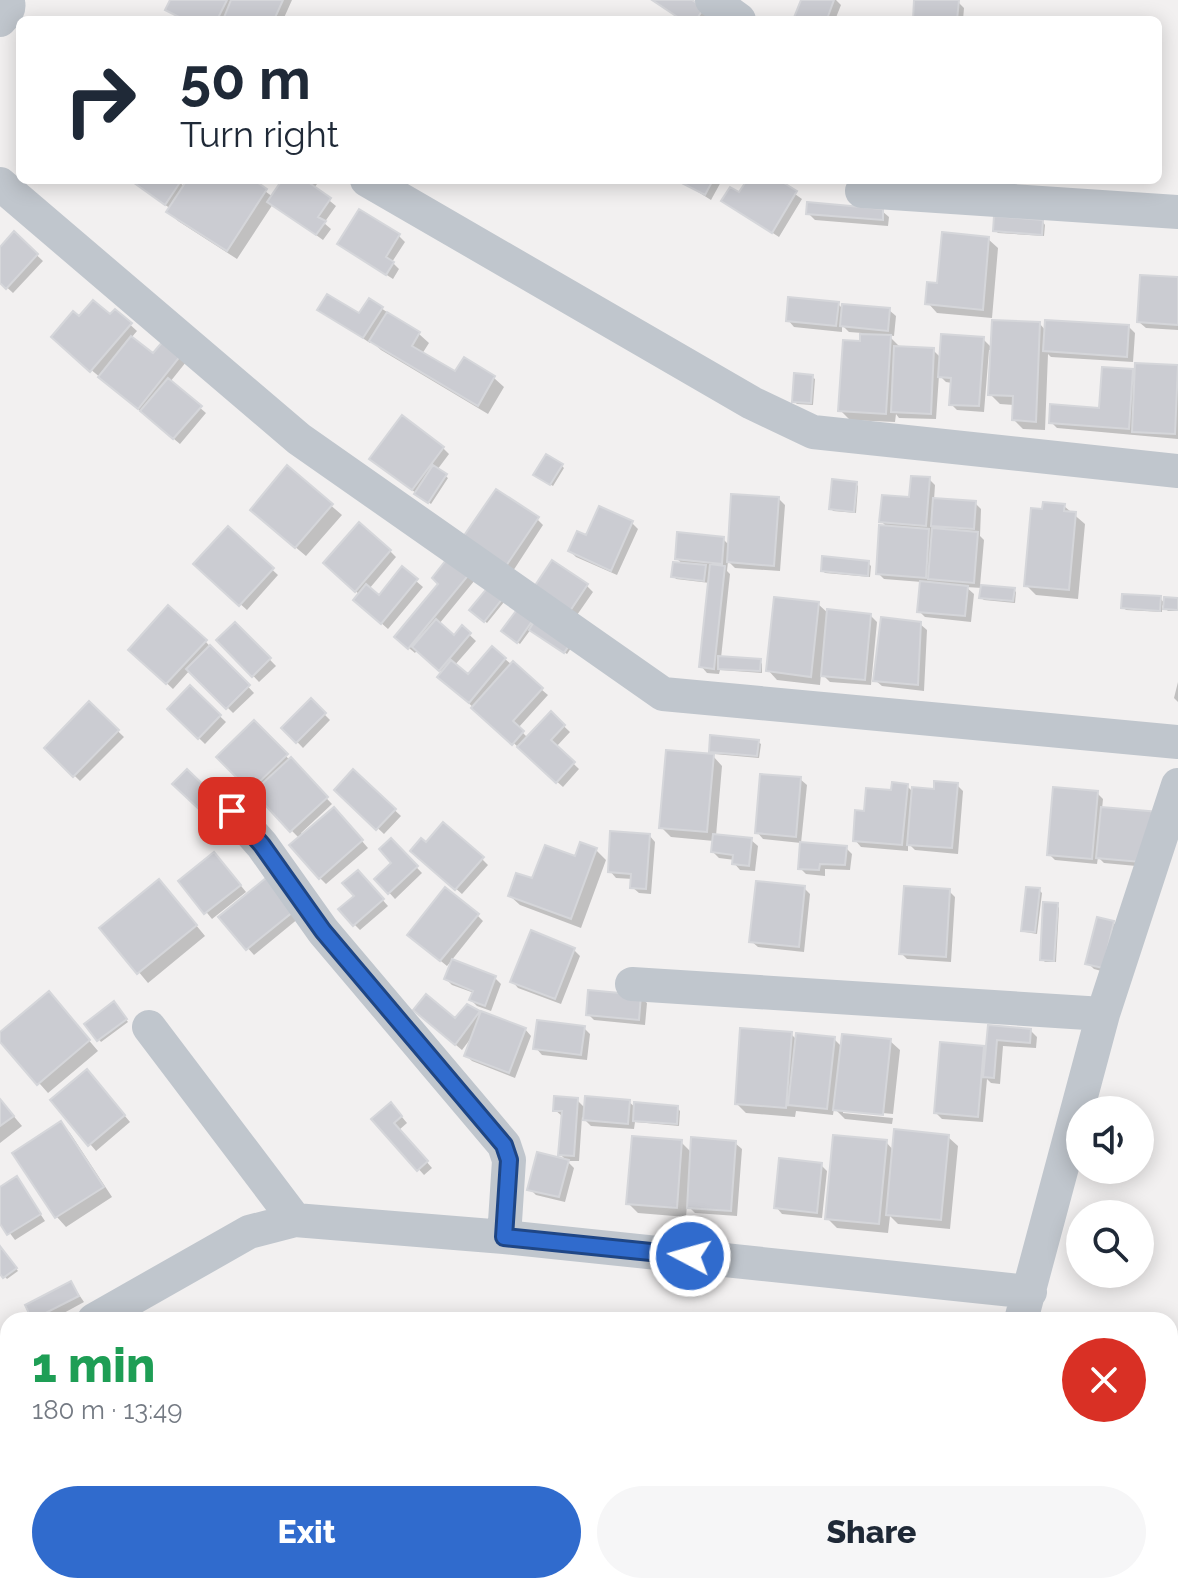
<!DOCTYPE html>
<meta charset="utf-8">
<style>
:root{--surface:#fff;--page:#f6f6f7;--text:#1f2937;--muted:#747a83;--accent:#306bcd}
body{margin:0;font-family:Raleway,sans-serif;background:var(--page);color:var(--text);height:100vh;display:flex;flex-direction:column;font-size:30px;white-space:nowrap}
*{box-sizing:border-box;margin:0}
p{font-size:26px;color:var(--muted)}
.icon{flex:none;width:44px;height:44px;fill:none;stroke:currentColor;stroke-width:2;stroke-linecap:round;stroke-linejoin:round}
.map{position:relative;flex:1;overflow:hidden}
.details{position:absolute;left:0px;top:1312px;width:1178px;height:282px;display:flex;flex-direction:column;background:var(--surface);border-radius:24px 24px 0 0;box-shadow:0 4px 20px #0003}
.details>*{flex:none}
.guide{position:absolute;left:16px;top:16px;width:1146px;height:168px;border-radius:12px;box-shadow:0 4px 20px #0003;background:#fff;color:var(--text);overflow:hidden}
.buttons{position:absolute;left:1066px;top:1096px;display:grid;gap:16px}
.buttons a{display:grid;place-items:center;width:88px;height:88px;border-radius:50%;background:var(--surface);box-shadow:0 4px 20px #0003;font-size:40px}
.pin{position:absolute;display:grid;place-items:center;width:68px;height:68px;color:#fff;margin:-34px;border-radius:16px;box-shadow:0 4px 12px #0006}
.me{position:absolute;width:88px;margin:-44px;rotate:276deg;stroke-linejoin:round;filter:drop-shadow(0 0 6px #0008)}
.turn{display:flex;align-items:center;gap:28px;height:168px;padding:0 32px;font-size:36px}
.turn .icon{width:104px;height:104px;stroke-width:2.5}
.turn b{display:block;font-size:56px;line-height:68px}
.round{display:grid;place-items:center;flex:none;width:84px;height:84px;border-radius:42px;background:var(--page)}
.overview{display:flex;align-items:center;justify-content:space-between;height:136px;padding:0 32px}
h1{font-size:48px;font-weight:800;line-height:60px;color:#1e9e55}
.primary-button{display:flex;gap:16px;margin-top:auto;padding:16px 32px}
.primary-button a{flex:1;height:92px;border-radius:48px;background:var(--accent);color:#fff;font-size:32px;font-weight:800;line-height:92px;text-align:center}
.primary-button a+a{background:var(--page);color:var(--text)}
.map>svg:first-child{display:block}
.shadow{fill:#0003}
.building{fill:#cbccd2;stroke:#d5d6da;stroke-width:2}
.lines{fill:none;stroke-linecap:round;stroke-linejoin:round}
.minor{stroke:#c0c6cd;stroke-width:34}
.route-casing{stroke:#1f4685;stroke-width:20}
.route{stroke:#306bcd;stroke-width:14}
</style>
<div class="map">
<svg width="1178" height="1593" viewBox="0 0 1178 1593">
<rect width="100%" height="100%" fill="#f2f0f0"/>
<!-- shadow -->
<path class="shadow" d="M172,0h120l-9,20h-101l-15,-10z
M652,0h37l20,15 -3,5h-24z
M803,0h33l5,5 -6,15h-40z
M916,0l42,2 6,6 -1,12h-48z
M130,180h47l8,7 4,-7h61l23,17 12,-17h35l-6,8 22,18 -12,17 7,6 -8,11 -50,-36 -36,55 -59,-38 -9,-9 2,-3z
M679,180h43l-11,20z
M749,180h26l27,19 -23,38 -56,-36 17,-6z
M882,211l7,6 -1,9 -73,-6 -7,-7z
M1043,222l2,3 -1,11 -46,-3 -3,-3z
M14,234l29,27 -30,32 -13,-12v-31z
M399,236l6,6 -13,20 7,7 -6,10 -54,-35z
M988,239l10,9 -6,70 -55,-5 -9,-10 11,-18z
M1178,279v51l-32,-2 -7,-6z
M838,304l6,6h45l7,6 -2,20 -6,-1 13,13 32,2 8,8 42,-19 10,10 47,-25 6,7 83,-4 6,6 -2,29 -82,-5 -3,-3 -3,76 -22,-1 -9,-9v-15l-14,-1 -10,-10 2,-44h-3l-5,62 -27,-2 -6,-6 1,-21 -6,-1 -7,-7 -3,44 -37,-1 -3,-4 -1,8 -45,-2 -10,-10 22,-67v-10l-13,-1 -7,-7v7l-48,-5 -6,-7z
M381,308l38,26 10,9 -7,11 34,20 38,4 10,9 -16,27 -107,-64 -10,-9 -1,2 -50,-33 40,6z
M115,311l22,20 -6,7 22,18 11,-13 22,19 -16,20 36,31 -26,31 -121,-101 21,-24 30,-2z
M1137,365l41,2v72l-121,-11 -6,-6 50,-12 31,-39 5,5z
M812,377l3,2 -2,26 -16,-1 -3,-3z
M443,448l6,6 -12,16 11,8 -17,26 -53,-39z
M561,465l3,3 -11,18 -15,-9z
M287,468l55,47 -36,41 -44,-37z
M929,479l6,6 -1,15 41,3 6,6 -1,27 4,4 -4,46 34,4 2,2 -1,11 -31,-3 -3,-2 1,-10 -16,-1 8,7 -3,28 -46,-5 -6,-6 3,-29 -38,-3 -6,-6 10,-45 -6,-6 29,-23z
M856,484l2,2 -2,27 -23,-2 -2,-3z
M779,499l6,6 -5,66 -45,-3 -7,-7 -1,10 3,3 -9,84 39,3 2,3v9l-42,-3 -1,4 -12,-1 -6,-7 9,-83 -34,-4 -2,-3 10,-11 -7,-6 46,-20 7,7z
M1064,506l21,18 -7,75 -42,-4 -10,-10z
M600,508l32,15 6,6 -21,46 -41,-18 -6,-6 17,-13z
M537,519l6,6 -30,46 -47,-34z
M228,529l50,46 -31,35 -51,-46z
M390,551l6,6 -27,32 10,8 23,-28 21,18 -35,42 -26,-23 -2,-11 -29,-26z
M450,558l25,22 -36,44 15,14 8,-10 14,13 -22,25 15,11 36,-18 43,36 -30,33 10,10 23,-24 19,18 -14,15 23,22 -16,18 -117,-104 -3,-10 -26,-23 -2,3 -12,-10 38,-59z
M868,563l3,3 -1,11 -45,-4 -2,-2z
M587,586l6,6 -16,23 -34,-22z
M488,589l16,13 -17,21 -15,-13z
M1160,598l5,6 13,-4v11h-10l-6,-6v7l-36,-2 -3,-3z
M818,604l11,10 41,1 7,7 -6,63 -41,-3 -9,-9 -1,12 -43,-5 -9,-10z
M522,606l53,36 -8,12 -36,-25 -11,15 -14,-10z
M235,624l41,42 -17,16 -40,-42z
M920,624l7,6 -3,61 -42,-5 -7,-6z
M205,641l49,52 -21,20 -43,-43 -17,19 -42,-39z
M1178,682v20l-4,-4z
M190,688l36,34 -21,22 -36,-35z
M311,701l19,19 -27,28 -19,-20z
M89,704l35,33 -44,44 -34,-33z
M254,723l78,81 -31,29 2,3 37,-20 28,32 -42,36 -6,-6 -20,-39 -81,-82z
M758,742l3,2 -2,14 -45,-4 -3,-3z
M713,756l9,10 -6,70 35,4 7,6 -3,25 -15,-1 -6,-7 1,-3 -16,-2 -6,-6 1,-11 -43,-4 -10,-10z
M187,772l29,28 -12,12 -29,-28z
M353,772l48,44 -17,18 -47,-44z
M800,779l7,6 -6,58 -38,-4 -6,-7z
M957,785l6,6 -5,63 -43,-4 -7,-7v8l-47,-4 -6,-7 11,-27 27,-21 14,-6 6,6 22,-1z
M1097,793l6,6 -1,10 45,58 -43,-4 -6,-6 -1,7 -42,-4 -6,-6z
M649,835l6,7 -4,52 -12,-1 -7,-6 1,-8 -17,-1 -6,-7z
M391,841l31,32 -27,26 -18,-20 17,-16z
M846,848l6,6 -2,16 -25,-1v7l-19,-2 -6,-6z
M596,850l10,10 -25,68 -61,-23 -10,-9 66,-38z
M419,856l63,3 6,6 -26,29z
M220,860l26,32 -34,27 -31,-38z
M364,879l24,27 -28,24 -6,-6 2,-28z
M266,881l33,37 -45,37 -33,-37z
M804,888l6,6 -6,58 -46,-5 -7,-6z
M1039,890l3,3 -5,41 -12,-2 -2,-2z
M168,891l37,45 -57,47 -46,-55z
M949,891l6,6 -4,65 -44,-3 -6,-6z
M1057,905l2,3 -3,54h-11l-3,-3z
M477,915l6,6 -36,45 -32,-26z
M1113,922l6,7 -10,44 -15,-4 -6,-6z
M574,950l6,6 -19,48 -43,-16 -6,-7z
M495,978l6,6 -10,27 -14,-5 -6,-6 3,-7 -22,-8 -6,-6z
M640,997l7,6 -2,22 -51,-5 -6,-6z
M58,1004l40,47 -50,42 -48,-54v-4z
M114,1004l14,18 -27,20 -14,-18z
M478,1013l47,16 6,7 -16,42 -43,-17 -6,-6 5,-17 -9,12 -41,-34 35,5z
M990,1027l40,3 7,7 -1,11 -33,-2 -3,38 -9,-1 -4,-4 -4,43 -41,-3 -6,-6 47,-66 4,5z
M584,1028l6,6 -3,26 -45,-5 -6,-7z
M791,1034l6,6 37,-1 8,8 48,-6 10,9 -7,64 -50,-5v4l50,5 -1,6 -47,-5 -11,-11 -1,7 -37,-4 -1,6 -49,-4 -9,-9z
M93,1078l37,44 -34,29 -43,-51z
M0,1100l22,26 -22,17z
M577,1100l9,9 43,-7 7,6h41l3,3 -1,15 -44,-4 -1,7 -43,-3 -9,-9 -3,44h-12l7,7 -9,34 -29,-7 -6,-6 37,-28 -7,-7 2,-38 -7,-6z
M397,1111l10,12 -8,7 33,38 -8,7 -50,-56z
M61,1124l9,9 42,64 -46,30 -9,-10 -42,-64z
M948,1137l10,9 -8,83 -52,-5 -8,-8 -2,17 -51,-5 -10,-10 59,-76 8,9z
M681,1142l11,11 43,-10 7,6 -5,67 -42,-3 -8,-8 -1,12 -48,-4 -10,-10z
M821,1165l6,6 -5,47 -40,-4 -6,-7z
M17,1179l28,42 -30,19 -15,-20v-31z
M0,1248l18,23 -11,8 -7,-8z
M71,1283l13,19 -33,18h-16l-8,-14z
M302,1586h107v7h-107z
M500,1586h102v7h-102z
M610,1586h84l7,7h-91z
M737,1586h22l-1,7h-22z"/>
<!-- building -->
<path class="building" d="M170,0h57l-10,20h-32l-20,-10z
M231,0h52l-9,20h-51z
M652,0h40l12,8 -8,12h-14z
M801,0h33l-7,19 -6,-2 -1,3h-27z
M914,0h45l-2,20h-44z
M130,180h50l1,1 -16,24z
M187,180h67l13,9 -40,62 -61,-39z
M282,180h27l-1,2 23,16 -13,19 8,4 -10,14 -49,-33z
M676,180h37l-8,15z
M747,180h32l18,11 -25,42 -51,-32 9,-14 9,5z
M807,202l76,7v11l-77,-6z
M359,209l41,25 -14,23 8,5 -8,13 -49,-31z
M994,216l49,4 -1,15 -49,-4z
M14,231l24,23 -32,35 -6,-6v-36z
M942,232l47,5 -6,73 -58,-6 2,-22 10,1z
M1140,275l38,2v48l-41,-3z
M327,294l32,19 10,-15 14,9 -20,31 -46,-28z
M788,297l51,5 -3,24 -50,-5z
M93,300l17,14 5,-5 17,14 -42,49 -39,-35 22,-26 6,5z
M842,304l48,4 -2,23 -48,-5z
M387,312l33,20 -8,14 43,25 9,-14 31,19 -17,30 -109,-65z
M992,320l48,2 -4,100 -24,-2 1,-24 -25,-1z
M1045,320l84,5 -2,32 -84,-6z
M860,334l31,1 -5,79 -48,-3 5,-71 17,1z
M941,334l43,3 -5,69 -30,-1 2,-27 -13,-1z
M131,336l22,17 11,-13 17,15 -43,54 -40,-32z
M894,346l40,2 -3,66 -40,-2z
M1135,363l43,2 -3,69 -43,-2z
M1102,367l31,2 -4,60 -80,-6 1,-19 49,4z
M794,373l19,2 -2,28 -19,-1z
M168,378l34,28 -29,33 -33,-28z
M402,415l42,32 -32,43 -43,-31z
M546,454l17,10 -13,21 -17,-10z
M287,465l46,39 -38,44 -45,-38z
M433,465l14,9 -19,29 -14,-9z
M911,476l19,1 -4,49 -47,-4 3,-27 27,2z
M832,479l25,3 -3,30 -25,-3z
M496,489l43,28 -33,49 -43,-29z
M731,494l48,3 -5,69 -47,-4z
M933,498l43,3 -2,28 -43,-3z
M1043,502l22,2 -1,7 12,1 -7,78 -45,-4 7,-78 11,1z
M599,506l34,15 -22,50 -43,-20 9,-20 9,4z
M359,522l32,28 -36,42 -32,-29z
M879,525l50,4 -3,49 -50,-4z
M228,526l46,42 -35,38 -46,-42z
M932,528l46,4 -4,51 -46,-4z
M677,532l47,5 -2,27 -47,-5z
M450,555l21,17 -63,77 -14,-12 44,-53 -6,-6z
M822,556l47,5 -1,15 -47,-5z
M552,560l36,24 -18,27 -36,-24z
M673,562l33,3 -2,16 -33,-4z
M710,564l15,2 -11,103 -15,-2z
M402,566l16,13 -37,45 -28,-24 13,-16 13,11z
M920,581l48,5 -3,30 -48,-4z
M981,585l34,3 -2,13 -34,-3z
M488,587l15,11 -19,24 -15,-12z
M1122,594l39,2 -1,15 -39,-3z
M774,597l45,5 -8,75 -45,-6z
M1164,597l14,1v12l-15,-1z
M522,603l15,11 -20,29 -16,-12z
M168,605l39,35 -41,44 -38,-34z
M827,609l44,5 -6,66 -44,-4z
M538,615l36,23 -10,15 -35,-23z
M881,617l40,5 -3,63 -45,-4z
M436,619l18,16 8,-10 9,8 -32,38 -27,-24z
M235,622l36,36 -19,19 -36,-37z
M210,645l40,40 -24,24 -40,-40z
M492,646l14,12 -37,45 -32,-26 14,-17 17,14z
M718,656l43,3 -1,12 -42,-2z
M513,661l30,27 -30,33 11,10 -12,14 -41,-37z
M190,685l31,30 -23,24 -31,-30z
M311,698l15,15 -30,30 -15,-15z
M89,701l30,29 -46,47 -29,-29z
M551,711l14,14 -14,15 24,22 -19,21 -39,-36z
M254,720l34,34 -38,37 -34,-34z
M710,735l49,5 -2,16 -48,-4z
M666,750l48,4 -7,78 -48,-4z
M291,757l37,40 -38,35 -37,-40z
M187,769l28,27 -14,15 -29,-27z
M353,769l43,40 -20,21 -42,-40z
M760,774l41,3 -5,60 -41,-4z
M934,781l24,2 -6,65 -45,-3 5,-58 22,2z
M892,782l16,2 -6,61 -49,-4 2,-31 9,1 2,-23 25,2z
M1053,787l45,4 -6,68 -45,-4z
M334,807l29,33 -44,39 -30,-34z
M1101,807l58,5 -18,50 -45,-4z
M443,822l41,35 -29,33 -45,-39 11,-13 5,4z
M610,831l40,3 -4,55 -16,-1 1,-14 -23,-2z
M713,834l39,4 -3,28 -17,-2 1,-9 -22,-3z
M391,838l27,28 -30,28 -14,-15 17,-16 -12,-14z
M580,842l17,6 -26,71 -63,-23 8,-23 16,5 13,-33 30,11z
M800,842l47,4 -2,19 -25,-1 -1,6 -21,-1z
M214,852l27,33 -37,29 -26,-33z
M358,870l26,29 -31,27 -15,-17 16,-13 -12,-13z
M266,878l28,33 -48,39 -28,-33z
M159,879l38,46 -60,49 -38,-46z
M756,881l49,5 -6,61 -50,-5z
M904,886l46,3 -4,68 -47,-3z
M445,887l34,27 -39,47 -33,-26z
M1026,887l14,1 -5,44 -14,-1z
M1043,902l15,1 -4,58 -14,-1z
M1097,917l17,4 -11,47 -18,-4z
M531,930l44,18 -20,51 -45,-17z
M452,959l44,17 -11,30 -16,-6 4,-9 -29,-12z
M588,990l53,5 -2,25 -53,-5z
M49,991l41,49 -53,45 -37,-43v-10z
M426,994l29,24 12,-14 13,7 -25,34 -42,-35z
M114,1001l13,18 -30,22 -13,-17z
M481,1011l45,17 -17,45 -45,-17z
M537,1020l48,6 -4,29 -48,-6z
M988,1025l43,4 -1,14 -33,-3 -3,38 -11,-1z
M740,1028l52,4 -6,76 -51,-4z
M796,1033l39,4 -8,72 -39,-4z
M842,1034l49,5 -8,76 -50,-5z
M940,1042l44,4 -6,71 -44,-4z
M87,1069l38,46 -37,31 -38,-46z
M554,1096l24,2 -4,58 -16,-1 4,-44h-9z
M585,1096l45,4 -2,24 -45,-4z
M0,1099l14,17 -14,10z
M391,1102l11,14 -8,7 34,38 -11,10 -46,-52z
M634,1102l44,4 -1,18 -44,-3z
M61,1121l43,66 -49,31 -43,-65z
M894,1129l55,6 -8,85 -55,-5z
M833,1135l54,5 -8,84 -54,-5z
M632,1136l50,4 -5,68 -51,-4z
M691,1137l45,4 -5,70 -44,-3z
M537,1152l32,8 -10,37 -32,-7z
M779,1158l43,5 -5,50 -43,-5z
M17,1176l24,38 -34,21 -7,-11v-37z
M0,1246l17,22 -14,10 -3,-4z
M71,1281l8,15 -47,24 -7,-15z
M300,1586h48v7h-48z
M354,1586h46l-1,7h-46z
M498,1586h42l-1,7h-41z
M543,1586h50l-1,7h-49z
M608,1586h83v7h-83z
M735,1586h17v7h-18z
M798,1586h15l74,7h-90z"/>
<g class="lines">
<!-- minor -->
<path class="minor" d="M712,0l27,20
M0,20c6,-6 11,-12 7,-20
M367,180l385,223 61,29 365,39
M0,184l299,255 364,255 515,48
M862,191l316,21
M232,811l30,34 61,86 181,214 5,15 -5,77
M632,984l471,30
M149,1027l146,193
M94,1320l155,-88 46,-12 209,17 526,55
M1021,1320l82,-306 75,-229
M0,1363l8,-4
M271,1593l1,-7
M939,1593l3,-7"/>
</g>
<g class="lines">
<!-- route casing -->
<g class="route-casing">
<path id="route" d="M232,811l30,34 61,86 181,214 5,15 -5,77 186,19"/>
</g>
<!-- route -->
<use href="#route" class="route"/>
</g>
</svg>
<div class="buttons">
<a><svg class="icon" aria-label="sound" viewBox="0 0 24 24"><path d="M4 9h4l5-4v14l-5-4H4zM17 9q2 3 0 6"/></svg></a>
<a><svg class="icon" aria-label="search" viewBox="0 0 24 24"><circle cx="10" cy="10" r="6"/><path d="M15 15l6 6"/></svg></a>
</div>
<div class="pin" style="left:232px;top:811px;background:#d93025"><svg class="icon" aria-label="arrive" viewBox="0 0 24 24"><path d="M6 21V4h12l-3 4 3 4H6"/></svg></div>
<svg class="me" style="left:690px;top:1256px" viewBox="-20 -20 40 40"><circle r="17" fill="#306bcd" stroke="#fff" stroke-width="3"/><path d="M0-11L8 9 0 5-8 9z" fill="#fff"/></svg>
<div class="guide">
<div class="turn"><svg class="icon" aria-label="right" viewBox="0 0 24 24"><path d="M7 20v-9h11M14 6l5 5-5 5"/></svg><div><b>50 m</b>Turn right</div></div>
</div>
<section class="details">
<div class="overview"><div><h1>1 min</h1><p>180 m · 13:49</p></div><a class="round" style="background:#d93025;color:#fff"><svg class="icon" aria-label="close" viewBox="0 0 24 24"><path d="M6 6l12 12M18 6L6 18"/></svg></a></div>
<div class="primary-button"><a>Exit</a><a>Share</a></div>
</section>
</div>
